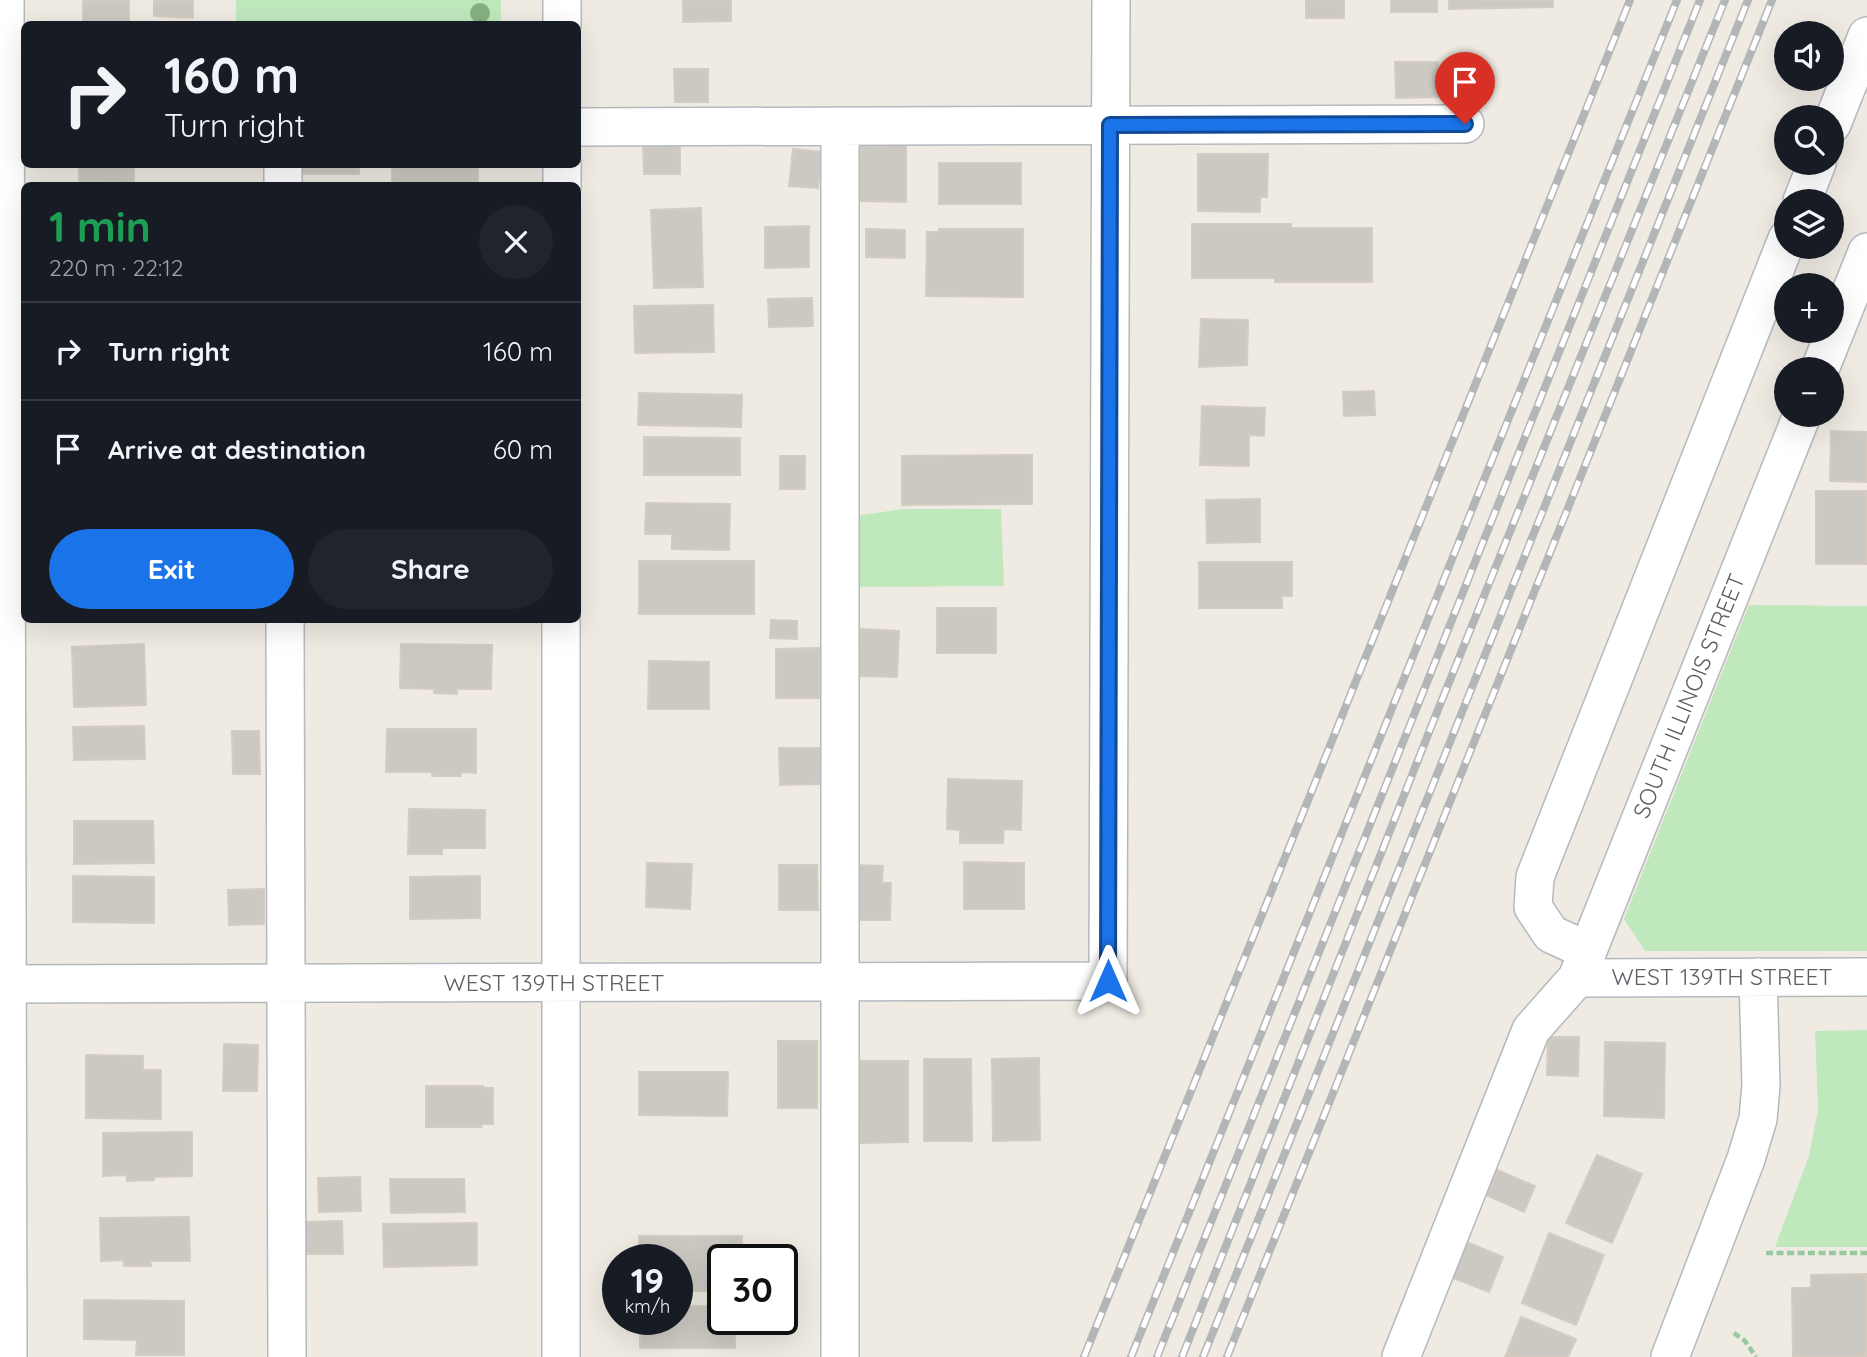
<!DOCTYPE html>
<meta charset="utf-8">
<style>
:root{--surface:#171b24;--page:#20242c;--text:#f1f3f6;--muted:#9ea1a6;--line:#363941;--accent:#1a73e8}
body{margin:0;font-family:Quicksand,sans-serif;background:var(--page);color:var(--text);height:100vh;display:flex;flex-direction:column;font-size:26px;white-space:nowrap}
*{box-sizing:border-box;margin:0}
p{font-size:23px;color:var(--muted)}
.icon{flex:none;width:38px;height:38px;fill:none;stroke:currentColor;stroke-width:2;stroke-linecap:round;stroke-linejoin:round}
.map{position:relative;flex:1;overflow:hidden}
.drawer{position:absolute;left:21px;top:182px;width:560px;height:441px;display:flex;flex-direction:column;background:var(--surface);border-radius:10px;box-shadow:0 7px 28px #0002}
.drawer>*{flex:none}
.guide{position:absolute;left:21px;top:21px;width:560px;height:147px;border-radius:10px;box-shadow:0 7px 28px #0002;background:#171b24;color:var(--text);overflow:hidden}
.fabs{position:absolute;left:1774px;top:21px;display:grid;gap:14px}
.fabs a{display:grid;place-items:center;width:70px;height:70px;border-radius:50%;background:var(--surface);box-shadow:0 7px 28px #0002;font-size:35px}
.speed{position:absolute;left:602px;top:1244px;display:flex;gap:14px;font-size:35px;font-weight:700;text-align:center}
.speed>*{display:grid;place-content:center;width:91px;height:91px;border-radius:50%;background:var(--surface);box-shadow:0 7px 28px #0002;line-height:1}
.speed small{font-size:18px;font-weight:400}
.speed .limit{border:4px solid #111;border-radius:10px;background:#fff;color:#111}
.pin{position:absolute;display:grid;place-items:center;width:60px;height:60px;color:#fff;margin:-72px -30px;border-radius:50% 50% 50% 0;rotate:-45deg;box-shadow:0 0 7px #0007}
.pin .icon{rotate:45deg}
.me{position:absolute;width:77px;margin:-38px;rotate:0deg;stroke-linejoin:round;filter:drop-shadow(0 0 5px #0008)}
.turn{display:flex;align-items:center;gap:24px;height:147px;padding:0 28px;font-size:32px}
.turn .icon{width:91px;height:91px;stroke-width:2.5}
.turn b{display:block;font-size:49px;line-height:60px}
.round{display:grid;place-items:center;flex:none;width:74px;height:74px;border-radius:37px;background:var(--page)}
.headline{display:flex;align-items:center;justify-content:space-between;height:119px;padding:0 28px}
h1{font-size:42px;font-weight:800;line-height:52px;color:#1e9e55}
.primary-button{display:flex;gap:14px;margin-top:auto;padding:14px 28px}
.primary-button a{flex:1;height:80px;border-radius:42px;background:var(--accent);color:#fff;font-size:28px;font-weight:800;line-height:80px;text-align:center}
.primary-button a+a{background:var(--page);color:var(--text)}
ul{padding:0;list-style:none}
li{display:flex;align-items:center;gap:21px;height:98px;padding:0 28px;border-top:2px solid var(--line)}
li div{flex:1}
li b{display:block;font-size:26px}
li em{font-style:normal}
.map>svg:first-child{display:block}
.green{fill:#c0e8bd}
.building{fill:#ccc8c2;stroke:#d4ccc0;stroke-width:2}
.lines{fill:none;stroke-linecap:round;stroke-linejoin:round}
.minor-casing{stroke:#b5b9be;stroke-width:40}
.path{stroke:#95caa1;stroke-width:4.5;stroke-dasharray:7 3.5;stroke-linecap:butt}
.minor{stroke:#fff;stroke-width:37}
.rail-casing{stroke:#b4b5b6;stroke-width:8}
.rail{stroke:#fff;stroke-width:5;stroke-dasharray:16;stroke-linecap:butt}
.tree{fill:#86b17f}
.route-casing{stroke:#114b97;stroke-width:18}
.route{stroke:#1a73e8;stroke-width:12}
.labels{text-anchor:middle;stroke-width:5;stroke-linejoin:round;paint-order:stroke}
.street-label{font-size:23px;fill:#5b6065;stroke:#fff}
</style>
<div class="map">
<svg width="1867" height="1357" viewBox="0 0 1867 1357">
<rect width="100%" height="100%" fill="#efebe3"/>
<!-- green -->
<path class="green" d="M236,0h265v24h-265z
M903,509h98l3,77 -155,1 -1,-70z
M1749,605l118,1v345h-222l-21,-32z
M1867,1030v217h-92l34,-91 9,-46 -3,-79z"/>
<!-- building -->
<path class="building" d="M83,0h46v24h-46z
M154,0h39v18l-39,-2z
M683,0h48v21l-48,1z
M1306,0h38v18h-38z
M1391,0h46v12h-46z
M1449,0h104v7l-104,2z
M1395,62h43v35l-42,1z
M674,69h34v33h-33z
M680,143v31h-36l-1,-30z
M861,144l45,1v57l-46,-1z
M793,149l29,3 -4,36 -29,-2z
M1198,154h70l-1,43h-7v15l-62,-1z
M939,163h82v41h-82z
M79,164h55v19l-55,-1z
M302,164h57v10h-57z
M392,164h86v22h-86z
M701,208l2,79 -49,1 -3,-78z
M1192,224h99v4h81v54h-97v-4h-83z
M809,226v41l-44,1v-41z
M866,229l39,1v28l-39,-1z
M939,229h84v68l-97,-1 1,-64h12z
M812,298l1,28 -44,1 -1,-28z
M713,305l1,47 -79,1 -1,-47z
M1201,319l47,1 -1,45 -48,2z
M1374,391l1,24 -31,1 -1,-24z
M639,393l103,2 -1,32 -103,-2z
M1202,406l63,2 -1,28 -15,-1v31l-49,-1z
M1831,431l36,1v50l-37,-1z
M644,437l96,1v37h-96z
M1032,455v49l-130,1v-49z
M780,456h25v33h-25z
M1816,491h51v73h-51z
M1260,499v43l-53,1 -1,-43z
M646,503l84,1 -1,46 -57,-1v-15h-27z
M639,561h115v53h-115z
M1199,562h93v34h-10v12h-83z
M937,608h59v45h-59z
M771,620l26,1v18l-27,-1z
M861,629l38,2 -2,46 -37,-1z
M144,644l2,61 -72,2 -2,-60z
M401,644l91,1 -1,44h-34v5l-23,-1v-4l-34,-1z
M819,648v50h-43v-49z
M649,661l60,1v47h-61z
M144,726l1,33 -71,1 -1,-33z
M387,729h89v44l-15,-1v4h-29v-4h-46z
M232,731h27l1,43h-27z
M779,748h40l1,36 -40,1z
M948,779l74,2 -1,49 -17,-1 -1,14h-43v-13l-13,-1z
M409,809l76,1v38h-43v6h-34z
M74,821h79l1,42 -80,1z
M964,862l60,1v46h-60z
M647,863l45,1 -2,45 -44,-2z
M779,865h38l1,45h-39z
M855,865l28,1 -1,17h9l-1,37h-37z
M73,876l81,1v46l-81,-1z
M480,876v42l-70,1v-42z
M264,889v35l-35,1 -1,-35z
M1548,1037h31l-1,39 -31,-1z
M778,1041h39v67h-39z
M1605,1042l60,1 -1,75 -60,-2z
M224,1044l34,1 -1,46h-34z
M86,1055l57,1v14h18v49l-75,-1z
M1039,1058l1,82 -47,1 -1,-82z
M924,1059h47l1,82h-48z
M860,1061h48v81l-47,1z
M639,1072h89l-1,44 -88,-1z
M426,1086h57v2h10v36h-11l-1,3h-55z
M192,1132v44l-38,1v3l-27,1v-6l-24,1v-43z
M1597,1155l45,19 -30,69 -46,-20z
M1497,1170l38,16 -11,26 -38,-17z
M360,1177l1,34 -42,1 -1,-34z
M390,1179h74l1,33 -74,1z
M189,1217l1,44h-40l1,5h-27v-6l-23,1 -1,-43z
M342,1221l1,33h-38v-32z
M477,1223v42l-93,2 -1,-43z
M1549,1233l55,22 -28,70 -54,-22z
M639,1236h103v24h-19v31h-46v-31h-38z
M1462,1240l41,17 -14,35 -41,-16z
M1867,1274v83h-74l-1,-69h19v-13z
M84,1300l100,1v54h-48l1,-15 -53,-1z
M677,1306h46v14h12v28h-95v-28h37z
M1521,1317l55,22 -8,18h-63z"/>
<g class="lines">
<!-- minor casing -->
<g class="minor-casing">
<path id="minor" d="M5,0l3,1357
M562,0v24
M1832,124l35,-88
M578,127l887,-3
M840,127v1230
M283,164v22
M562,186v-22
M1802,201l15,-38
M1820,369l47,-117
M285,620l2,737
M561,620v737
M1588,951l-37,-17 -18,-27 2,-30 252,-638
M1577,978l290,-1
M0,984l1108,-3 3,-981
M1401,1357l130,-327 46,-52 225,-563
M1670,1357l76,-198 12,-40 3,-34 -3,-108"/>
</g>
<!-- path -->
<path class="path" d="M1766,1253h101
M1734,1333l11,8 11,16"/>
<!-- minor -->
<use href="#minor" class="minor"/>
<!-- rail casing -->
<g class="rail-casing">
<path id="rail" d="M1084,1357l546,-1357
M1131,1357l546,-1357
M1157,1357l543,-1357
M1182,1357l249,-630 294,-727
M1203,1357l545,-1357
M1227,1357l545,-1357"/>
</g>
<!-- rail -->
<use href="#rail" class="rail"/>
</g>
<!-- trees -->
<circle class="tree" cx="480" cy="13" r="10"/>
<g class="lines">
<!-- route casing -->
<g class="route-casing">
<path id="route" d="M1108,981l2,-856 355,-1"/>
</g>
<!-- route -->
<use href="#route" class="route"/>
</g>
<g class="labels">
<!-- street labels -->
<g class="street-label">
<text transform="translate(1689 696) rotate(-68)" y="8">SOUTH ILLINOIS STREET</text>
<text x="1722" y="985">WEST 139TH STREET</text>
<text x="554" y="991">WEST 139TH STREET</text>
</g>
</g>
</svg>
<div class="fabs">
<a><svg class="icon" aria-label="sound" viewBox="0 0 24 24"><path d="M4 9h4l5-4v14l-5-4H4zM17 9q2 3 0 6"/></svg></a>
<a><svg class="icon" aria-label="search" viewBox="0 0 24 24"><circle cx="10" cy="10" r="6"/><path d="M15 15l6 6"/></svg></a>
<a><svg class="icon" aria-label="layers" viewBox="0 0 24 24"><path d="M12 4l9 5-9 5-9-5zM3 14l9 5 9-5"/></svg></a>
<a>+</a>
<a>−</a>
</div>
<div class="speed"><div>19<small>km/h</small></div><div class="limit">30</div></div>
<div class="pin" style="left:1465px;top:124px;background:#d93025"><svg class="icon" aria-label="arrive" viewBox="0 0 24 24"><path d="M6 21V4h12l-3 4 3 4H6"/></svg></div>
<svg class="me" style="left:1108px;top:981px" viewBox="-20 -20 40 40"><path d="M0-17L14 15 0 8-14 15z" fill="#1a73e8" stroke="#fff" stroke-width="4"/></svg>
<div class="guide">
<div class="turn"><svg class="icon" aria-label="right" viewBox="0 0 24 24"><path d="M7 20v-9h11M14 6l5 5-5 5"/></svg><div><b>160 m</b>Turn right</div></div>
</div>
<section class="drawer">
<div class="headline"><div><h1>1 min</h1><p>220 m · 22:12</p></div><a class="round"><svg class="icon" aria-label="close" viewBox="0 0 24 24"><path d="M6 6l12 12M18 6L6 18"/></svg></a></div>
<ul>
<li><svg class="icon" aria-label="right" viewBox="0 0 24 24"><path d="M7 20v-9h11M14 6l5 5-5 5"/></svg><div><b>Turn right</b></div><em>160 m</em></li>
<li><svg class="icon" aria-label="arrive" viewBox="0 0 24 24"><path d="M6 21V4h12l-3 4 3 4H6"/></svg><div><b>Arrive at destination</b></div><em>60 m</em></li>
</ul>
<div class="primary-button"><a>Exit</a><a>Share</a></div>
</section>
</div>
